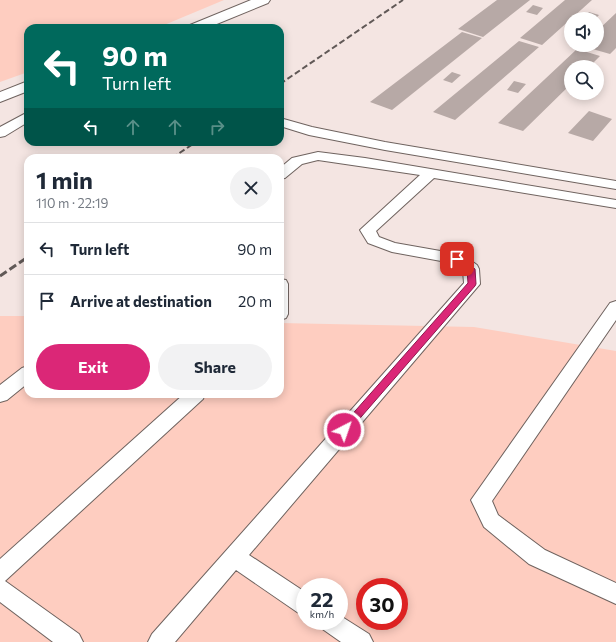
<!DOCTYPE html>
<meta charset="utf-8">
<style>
:root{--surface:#fff;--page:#f2f2f3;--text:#1f2937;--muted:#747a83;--line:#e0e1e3;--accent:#db2777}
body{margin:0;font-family:Commissioner,sans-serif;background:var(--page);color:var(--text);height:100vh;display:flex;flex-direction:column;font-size:15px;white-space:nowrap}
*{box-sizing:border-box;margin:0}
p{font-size:13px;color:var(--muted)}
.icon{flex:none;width:22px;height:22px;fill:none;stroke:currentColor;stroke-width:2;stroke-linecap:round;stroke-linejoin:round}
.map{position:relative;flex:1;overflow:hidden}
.sheet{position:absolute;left:24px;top:154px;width:260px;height:244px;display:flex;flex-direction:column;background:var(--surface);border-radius:12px;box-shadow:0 2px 10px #0003}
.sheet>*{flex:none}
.banner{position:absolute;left:24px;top:24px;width:260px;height:122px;border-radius:12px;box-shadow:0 2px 10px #0003;background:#00695c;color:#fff;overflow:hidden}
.buttons{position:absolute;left:564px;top:12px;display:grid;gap:8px}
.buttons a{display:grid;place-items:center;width:40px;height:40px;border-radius:50%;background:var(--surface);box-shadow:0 2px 10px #0003;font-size:20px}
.speed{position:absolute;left:296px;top:578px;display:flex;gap:8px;font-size:20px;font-weight:700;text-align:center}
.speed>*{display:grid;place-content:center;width:52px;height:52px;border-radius:50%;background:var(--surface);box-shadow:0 2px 10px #0003;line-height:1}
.speed small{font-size:10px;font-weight:400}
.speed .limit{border:6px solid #d22;background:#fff;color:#111}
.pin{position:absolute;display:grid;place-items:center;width:34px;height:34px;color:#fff;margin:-17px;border-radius:8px;box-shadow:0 2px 6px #0006}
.me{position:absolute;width:44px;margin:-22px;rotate:41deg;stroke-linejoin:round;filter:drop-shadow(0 0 3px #0008)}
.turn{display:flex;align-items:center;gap:14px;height:84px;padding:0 12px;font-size:18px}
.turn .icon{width:52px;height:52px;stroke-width:2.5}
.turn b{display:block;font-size:28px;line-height:34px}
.lanes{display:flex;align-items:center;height:38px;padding:0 12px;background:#0003;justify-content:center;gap:20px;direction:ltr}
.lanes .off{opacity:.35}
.round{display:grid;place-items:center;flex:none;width:42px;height:42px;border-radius:21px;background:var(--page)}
.head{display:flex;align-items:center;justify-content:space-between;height:68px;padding:0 12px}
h1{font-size:24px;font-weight:700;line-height:30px}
.cta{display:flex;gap:8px;margin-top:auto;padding:8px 12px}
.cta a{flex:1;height:46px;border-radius:24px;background:var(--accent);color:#fff;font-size:16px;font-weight:700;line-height:46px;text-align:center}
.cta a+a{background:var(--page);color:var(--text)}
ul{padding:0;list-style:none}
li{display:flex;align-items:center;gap:12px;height:52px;padding:0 12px;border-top:1px solid var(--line)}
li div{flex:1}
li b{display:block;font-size:15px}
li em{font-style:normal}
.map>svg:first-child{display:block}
.green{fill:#fecdc0;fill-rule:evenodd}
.building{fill:#b7a9a6}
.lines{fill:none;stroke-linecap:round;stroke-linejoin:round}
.minor-casing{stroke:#6f635f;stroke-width:2}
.tertiary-casing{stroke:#6f635f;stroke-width:2}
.minor{fill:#fff;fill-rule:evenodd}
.tertiary{fill:#fff;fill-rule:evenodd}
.rail-far1{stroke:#615957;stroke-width:2;stroke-dasharray:6 3;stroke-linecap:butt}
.rail{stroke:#615957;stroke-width:3;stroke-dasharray:8 3.5;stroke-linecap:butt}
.route{fill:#db2777;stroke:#8e194d}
</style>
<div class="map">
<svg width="616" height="642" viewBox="0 0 616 642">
<rect width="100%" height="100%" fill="#f4e5e2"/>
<!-- green -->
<path class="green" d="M0,0h224l-67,28h-129v44l-28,10z
M0,316h28v78h252v-71l194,4 142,24v291h-616zM305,587h34v34h-34zM365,587h34v34h-34z"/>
<!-- building -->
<path class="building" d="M497,0h33l-47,37 -25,-8z
M565,0h27l-50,45 -22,-7z
M533,5l10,3 -6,7 -11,-3z
M589,12l10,3 -4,4h-13z
M616,13v35l-6,6 -28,-8 15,-1v-14z
M462,32l20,6 -90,72 -22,-8z
M519,41l20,6 -84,73 -22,-8z
M577,49l23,7 -11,11h-18v17l-48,47 -25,-8z
M452,72l9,3 -9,8 -9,-3z
M514,81l12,3 -8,9 -11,-3z
M589,111l23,8 -19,22 -25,-8z"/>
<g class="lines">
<!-- minor casing -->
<g class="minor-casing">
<path id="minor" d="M28,112v10l-23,14 -5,1v-10z
M280,118l32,9 73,15 231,39v8l-231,-39 -76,-15 -29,-9z
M318,152l47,6 251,42v8l-182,-30 -58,53 3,6 16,6 68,12 14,10 2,4 1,15 -231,271 56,37v23l-8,-3 -61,-42 -61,72h-27l4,-8 312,-351 -1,-12 -11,-8 -60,-11 -24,-9 -8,-13 60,-55 -102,-15 -16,4 -17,14 -5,1v-11l12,-10z
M280,279l6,1 2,4v30l-2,4 -6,2z
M616,301v19l-124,181 6,14 47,35 71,33v21l-87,-40 -45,-37 -13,-27 139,-197z
M28,366v17l-21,17 -7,2v-17l22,-17z
M184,394h21l-2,5 -198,182 74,53 4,8h-30l-53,-40v-43z
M339,615l30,19 4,8h-32l-20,-14 -3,-7h21z"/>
</g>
<!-- tertiary casing -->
<g class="tertiary-casing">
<path id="tertiary" d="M251,0h19l-2,3 -61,25h-19l2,-3z
M28,81v10l-28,11v-10z"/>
</g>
<!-- minor -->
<use href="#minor" class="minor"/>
<!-- tertiary -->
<use href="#tertiary" class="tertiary"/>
<!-- rail-far1 -->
<path class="rail-far1" d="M280,84l123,-84
M172,158l24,-16"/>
<!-- rail -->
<path class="rail" d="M0,276l28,-19"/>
</g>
<!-- route -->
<path class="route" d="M457,256l18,13 1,15 -1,2 -127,146h-7l-2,-2 2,-3 127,-144 -1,-13 -14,-11z"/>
</svg>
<div class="buttons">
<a><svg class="icon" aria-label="sound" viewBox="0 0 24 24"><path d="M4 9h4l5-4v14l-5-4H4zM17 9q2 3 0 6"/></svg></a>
<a><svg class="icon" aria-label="search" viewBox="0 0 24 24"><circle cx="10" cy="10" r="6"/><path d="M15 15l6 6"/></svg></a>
</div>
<div class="speed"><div>22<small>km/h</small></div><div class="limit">30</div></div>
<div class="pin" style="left:457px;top:259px;background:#d93025"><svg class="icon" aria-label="arrive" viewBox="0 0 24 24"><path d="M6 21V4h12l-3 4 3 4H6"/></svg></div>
<svg class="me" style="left:344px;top:430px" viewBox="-20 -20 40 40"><circle r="17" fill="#db2777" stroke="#fff" stroke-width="3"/><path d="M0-11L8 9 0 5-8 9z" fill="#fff"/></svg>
<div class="banner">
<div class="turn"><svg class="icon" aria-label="left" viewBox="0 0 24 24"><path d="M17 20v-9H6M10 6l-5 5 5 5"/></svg><div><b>90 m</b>Turn left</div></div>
<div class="lanes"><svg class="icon" aria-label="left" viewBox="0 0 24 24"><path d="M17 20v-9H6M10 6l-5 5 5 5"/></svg><svg class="icon off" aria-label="ahead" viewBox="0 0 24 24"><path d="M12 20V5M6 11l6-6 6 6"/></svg><svg class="icon off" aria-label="ahead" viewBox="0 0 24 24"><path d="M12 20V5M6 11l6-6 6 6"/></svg><svg class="icon off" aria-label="right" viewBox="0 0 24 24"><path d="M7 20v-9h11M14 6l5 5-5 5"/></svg></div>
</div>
<section class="sheet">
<div class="head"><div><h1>1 min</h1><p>110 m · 22:19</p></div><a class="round"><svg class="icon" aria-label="close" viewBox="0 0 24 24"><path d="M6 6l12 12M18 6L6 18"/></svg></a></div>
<ul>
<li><svg class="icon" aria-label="left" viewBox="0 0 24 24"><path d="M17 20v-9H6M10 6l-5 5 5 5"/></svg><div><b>Turn left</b></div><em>90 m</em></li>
<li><svg class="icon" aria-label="arrive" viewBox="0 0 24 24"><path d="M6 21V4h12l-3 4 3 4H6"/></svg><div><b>Arrive at destination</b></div><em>20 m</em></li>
</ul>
<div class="cta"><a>Exit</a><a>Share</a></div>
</section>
</div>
